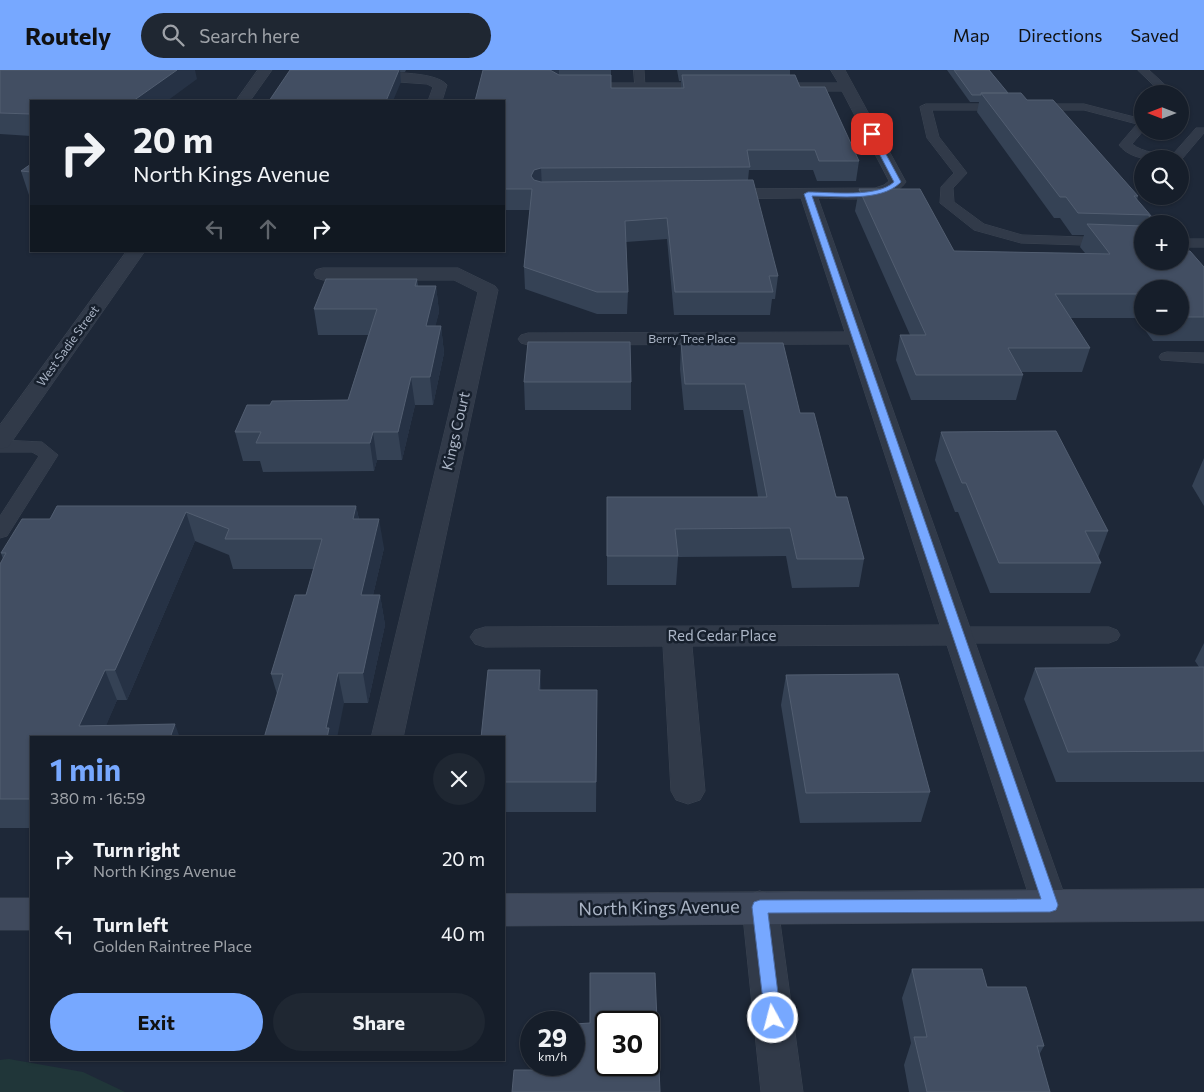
<!DOCTYPE html>
<meta charset="utf-8">
<style>
:root{--surface:#161e2a;--page:#1f2732;--text:#f1f3f6;--muted:#9ea2a8;--line:#353c47;--accent:#77a8ff}
body{margin:0;font-family:Commissioner,sans-serif;background:var(--page);color:var(--text);height:100vh;display:flex;flex-direction:column;font-size:19px;white-space:nowrap}
*{box-sizing:border-box;margin:0}
p{font-size:16px;color:var(--muted)}
.icon{flex:none;width:28px;height:28px;fill:none;stroke:currentColor;stroke-width:2;stroke-linecap:round;stroke-linejoin:round}
.map{position:relative;flex:1;overflow:hidden}
.panel{position:absolute;left:30px;top:666px;width:475px;height:325px;display:flex;flex-direction:column;background:var(--surface);border-radius:0px;box-shadow:0 1px 4px #0004,0 0 0 1px var(--line)}
.panel>*{flex:none}
.top-card{position:absolute;left:30px;top:30px;width:475px;height:152px;border-radius:0px;box-shadow:0 1px 4px #0004,0 0 0 1px var(--line);background:#161e2a;color:var(--text);overflow:hidden}
.needle{width:32px;rotate:270deg}
.controls{position:absolute;left:1134px;top:15px;display:grid;gap:10px}
.controls a{display:grid;place-items:center;width:55px;height:55px;border-radius:50%;background:var(--surface);box-shadow:0 1px 4px #0004,0 0 0 1px var(--line);font-size:25px}
.speed{position:absolute;left:520px;top:941px;display:flex;gap:10px;font-size:25px;font-weight:700;text-align:center}
.speed>*{display:grid;place-content:center;width:65px;height:65px;border-radius:50%;background:var(--surface);box-shadow:0 1px 4px #0004,0 0 0 1px var(--line);line-height:1}
.speed small{font-size:12px;font-weight:400}
.speed .limit{border:2px solid #111;border-radius:8px;background:#fff;color:#111}
.pin{position:absolute;display:grid;place-items:center;width:42px;height:42px;color:#fff;margin:-21px;border-radius:10px;box-shadow:0 2px 8px #0006}
.me{position:absolute;width:55px;margin:-28px;rotate:353deg;stroke-linejoin:round;filter:drop-shadow(0 0 4px #0008)}
.turn{display:flex;align-items:center;gap:18px;height:105px;padding:0 20px;font-size:22px}
.turn .icon{width:65px;height:65px;stroke-width:2.5}
.turn b{display:block;font-size:35px;line-height:42px}
.lanes{display:flex;align-items:center;height:48px;padding:0 20px;background:#0003;justify-content:center;gap:25px;direction:ltr}
.lanes .off{opacity:.35}
.round{display:grid;place-items:center;flex:none;width:52px;height:52px;border-radius:26px;background:var(--page)}
.headline{display:flex;align-items:center;justify-content:space-between;height:85px;padding:0 20px}
h1{font-size:30px;font-weight:700;line-height:38px;color:var(--accent)}
.cta{display:flex;gap:10px;margin-top:auto;padding:10px 20px}
.cta a{flex:1;height:58px;border-radius:30px;background:var(--accent);color:#111;font-size:20px;font-weight:700;line-height:58px;text-align:center}
.cta a+a{background:var(--page);color:var(--text)}
ul{padding:0;list-style:none}
li{display:flex;align-items:center;gap:15px;height:75px;padding:0 20px}
li div{flex:1}
li b{display:block;font-size:19px}
li em{font-style:normal}
header{display:flex;align-items:center;gap:30px;box-sizing:border-box;height:70px;padding:0 25px;background:var(--accent);color:#111}
header strong{font-size:24px}
nav{display:flex;gap:28px;margin-inline-start:auto;font-size:18px}
.search{width:350px;height:45px;background:var(--page);display:flex;align-items:center;gap:12px;box-sizing:border-box;padding:0 18px;border-radius:28px;color:var(--muted);font-size:19px}
.map>svg:first-child{display:block}
.green{fill:#203639}
.lines{fill:none;stroke-linecap:round;stroke-linejoin:round}
.lane-casing{stroke:#3b4452;stroke-width:1}
.street-casing{stroke:#3b4452;stroke-width:1}
.secondary-casing{stroke:#3b4452;stroke-width:1}
.lane{fill:#313a49;fill-rule:evenodd}
.street{fill:#313a49;fill-rule:evenodd}
.secondary{fill:#3f495c;fill-rule:evenodd}
.wall{fill:#354255;fill-rule:evenodd}
.shaded-wall{fill:#263245}
.building{fill:#424e62;stroke:#525e71;fill-rule:evenodd}
.route{fill:#77a8ff;stroke:#4d6da6}
.labels{text-anchor:middle;stroke-width:5;stroke-linejoin:round;paint-order:stroke}
.far-street-label{font-size:12px;fill:#abb5c6;stroke:#17202d}
.street-label{font-size:15px;fill:#abb5c6;stroke:#17202d}
.near-street-label{font-size:18px;fill:#abb5c6;stroke:#17202d}
</style>
<header>
<strong>Routely</strong>
<div class="search"><svg class="icon" aria-label="search" viewBox="0 0 24 24"><circle cx="10" cy="10" r="6"/><path d="M15 15l6 6"/></svg>Search here</div>
<nav><a>Map</a><a>Directions</a><a>Saved</a></nav>
</header>
<div class="map">
<svg width="1204" height="1022" viewBox="0 0 1204 1022">
<rect width="100%" height="100%" fill="#1e2838"/>
<!-- green -->
<path class="green" d="M9,989l74,13 42,20h-125v-32z"/>
<g class="lines">
<!-- lane casing -->
<g class="lane-casing">
<path id="lane" d="M634,0h10l1,17 -1,2h-8l-1,-2z
M1138,0h11l26,24h-12z
M926,34h158l58,15 1,12 -11,13c12,9 27,10 42,9l22,-25h8v5l-22,26c-19,1 -49,4 -63,-14l18,-21 -53,-14h-152l7,27 28,36 -14,15 1,14 30,22 38,11 120,4v8l-121,-4 -47,-13 -34,-27 1,-16 13,-14 -27,-35 -7,-31z
M1180,169h24v8h-24z
M1167,282l37,1v10l-43,-3 -2,-3 2,-3z
M0,370l42,2 16,13 -51,81 -7,2v-22l39,-60 -7,-4h-32z
M958,557h151l8,3 3,5 -3,5 -8,3h-151l-8,-3 -3,-5 3,-5z"/>
</g>
<!-- street casing -->
<g class="street-casing">
<path id="street" d="M258,0h14l-22,31h-14z
M831,0h14l61,112c-16,23 -63,16 -88,16l250,707 -5,11 -13,5 -13,-5 -5,-11 -85,-260 -255,1 13,145 -5,9 -12,4 -12,-4 -5,-9 -8,-145 -178,1 -10,-3 -5,-7 5,-7 10,-3 455,-2 -91,-281 -321,1 -7,-2 -3,-4 3,-4 7,-2 317,-1 -44,-134 -81,1 -6,-1 -2,-4 2,-4 6,-1 155,-1 9,-3 5,-4 -47,-90h-79l-7,-4 7,-4h75z
M362,2c19,1 73,-2 85,13l-5,16h-14l5,-14 -6,-3 -70,-5 -2,-3z
M573,13h145l7,4 -7,4 -150,-1 -2,-3z
M127,181h18l-137,196 -8,2v-24z
M323,198h135l37,18 3,4 -95,448h-32l107,-446 -24,-12h-131l-7,-2 -2,-4 2,-4z
M760,821l13,5 5,11 25,185h-42l-19,-185 5,-11z"/>
</g>
<!-- secondary casing -->
<g class="secondary-casing">
<path id="secondary" d="M1204,819v32l-700,5v-32z
M0,828h31v32h-31z"/>
</g>
<!-- lane -->
<use href="#lane" class="lane"/>
<!-- street -->
<use href="#street" class="street"/>
<!-- secondary -->
<use href="#secondary" class="secondary"/>
</g>
<!-- wall -->
<path class="wall" d="M0,0l197,9 -166,22v35l-31,-2z
M290,0h116l-1,2h-5l1,10z
M483,0h128v18h70v-7h-2l-2,-11h113v5l10,12 59,74 -3,20h-39l-4,-11h-64l-1,10 30,96 -3,23h-3l-2,16h-96l-7,-76 -41,3 2,50 -1,22h-30l-72,-25 -1,-22 6,-57h-26v-109z
M947,0h42l19,23 19,7 111,96 -1,4 21,24h-16v37l40,-10 22,16v74h-51l-17,-23h-66l20,30 -8,24h-61l2,3 -7,25h-105l-15,-40 4,-25h10l-55,-124 4,-22 95,62 131,2 -5,-6 4,-12h-12l-12,-17h-6l-77,-106 2,-10h-9zM1142,219h38v37h-38z
M31,86v39h-2l-8,-24 10,-7 -2,-6z
M181,181h152l-1,2h-151z
M417,209l1,7h18l3,26 -4,14h6l3,27 -11,52h-18l-13,55h-25l-3,11 -111,1 -3,-11h-17l-8,-29 35,-27 78,-5 20,-65h-50l-4,-26z
M681,273l119,70 64,146 -5,28 -67,1 -6,-32 -108,1 -2,28h-69v-88h151l-15,-87h-59l-4,-41z
M524,312h107v28h-106z
M941,362l167,99 -10,27 3,5 -11,30h-100l-32,-81h-3l-20,-52z
M1204,388v48l-12,-20z
M57,436h299l3,13 25,29 -11,47h7l5,30 -17,78h-24l-67,-9 -6,-20 35,-79 8,-26h-81l-4,-14 -34,-14 -68,159h-10l-11,25 -75,13v90h-31v-264l3,-5 -2,-6 49,-34z
M1204,573v139h-148l-32,-83 11,-31 164,-1 -4,-6z
M786,605l144,117 -9,30 -121,1 -19,-118z
M597,620l-1,122h-92v-74z
M912,899l75,18 57,59 -5,9 11,37h-141l-5,-27 7,-22 -9,-45z"/>
<!-- shaded-wall -->
<path class="shaded-wall" d="M177,0h18l2,9 -30,22h-34z
M399,0h1l1,12 -8,19h-7z
M550,0h9v11z
M541,98l1,20 -8,2 -3,-14 3,-6z
M436,216l3,26 -10,41 -3,-27z
M441,256l3,27 -11,52 -3,-28z
M411,307l4,28 -13,55 -4,-28z
M373,362l4,28 -3,11 -4,-28z
M356,436l6,29 -9,-16z
M186,442l9,29 -68,159 -12,-30z
M379,449l5,29 -18,77 -5,-30z
M380,525l5,30 -17,78 -5,-30z
M105,600l12,30 -16,38 -22,-12z
M540,600l2,30 -3,-10z
M338,603l6,30 -7,35h-10l-1,-10z
M175,654l5,14h-10z"/>
<!-- building -->
<path class="building" d="M0,0h177l-44,31h-102v13l-31,-1z
M290,0h109l-13,31h-117z
M483,0h67l9,5h52v13h73l-2,-13h113l5,12h25l34,74h-40l-4,-11h-68l3,17 -209,1 -7,2 -3,6 3,4 7,2 212,-2 25,96h-9l4,16h-98l-8,-74 -42,3 3,71h-31l-73,-25 8,-78h-28v-88h-29z
M954,0h35l19,23h-27v2h-9z
M981,23h40l6,7h26l85,96h-4l24,28h-7l-2,-9 -71,-2 -12,-16h-6z
M31,94v8l-10,-1z
M859,119h61l34,62 156,3 -23,-30 55,2v35h38v-13l2,3h8l14,16v50h-24v-28h-38v5h-87l35,54h-82l15,27h-107l-16,-40h26z
M326,209h91l-2,7h21l-10,40h15l-11,51h-19l-13,55h-25l-3,11h-114l5,-11h-26l12,-27h23l2,-4 76,-1 29,-91h-63z
M528,272h102l1,40h-107z
M681,273h102l17,70h14l22,84h11l17,62h-67l-7,-31 -115,1 3,27h-71v-59h160l-22,-113h-60z
M1056,361l52,100h-23l16,32h-102l-33,-80h-4l-21,-51z
M57,436h299l-3,13h26l-18,76h19l-17,78h-25l-12,55h3l-2,10h-63l19,-64h-12l24,-79h11l16,-56h-97l4,-10 -43,-17 -71,158h-10l-26,56 96,-2 -5,14h-139v61h-31v-235l6,-11h-5l21,-34h28z
M1204,597v84l-136,1 -33,-84z
M488,600h52l-1,20h58l-1,92h-92v-44h-23z
M898,604l32,118 -124,1 -20,-118z
M912,899h70l5,18h39l18,59h-7l13,46h-123l-13,-55h13z
M590,903h65l5,119h-148l2,-22h44v-5h16v-41l16,-1zM606,952h43v43h-43z"/>
<!-- route -->
<path class="route" d="M872,62l3,2 26,48 -1,1c-20,19 -62,13 -88,13l246,709 -2,5 -6,2 -282,1 13,105 -2,5 -6,3 -6,-3 -2,-5 -13,-111 2,-5 6,-2 281,-1 -237,-705 4,-2c23,0 69,6 86,-10l-25,-48z"/>
<g class="labels">
<!-- far-street labels -->
<g class="far-street-label">
<text x="692" y="273">Berry Tree Place</text>
<text transform="translate(68 276) rotate(-54)" y="4">West Sadie Street</text>
</g>
<!-- street labels -->
<g class="street-label">
<text transform="translate(456 361) rotate(-77)" y="5">Kings Court</text>
<text x="722" y="571">Red Cedar Place</text>
</g>
<!-- near-street labels -->
<g class="near-street-label">
<text transform="translate(659 838) rotate(-1)" y="6">North Kings Avenue</text>
</g>
</g>
</svg>
<div class="controls">
<a><svg class="needle" viewBox="-14 -14 28 28"><path d="M0-13l5 13h-10z" fill="#e53935"/><path d="M0 13l5-13h-10z" fill="#9ea2a8"/></svg></a>
<a><svg class="icon" aria-label="search" viewBox="0 0 24 24"><circle cx="10" cy="10" r="6"/><path d="M15 15l6 6"/></svg></a>
<a>+</a>
<a>−</a>
</div>
<div class="speed"><div>29<small>km/h</small></div><div class="limit">30</div></div>
<div class="pin" style="left:872px;top:64px;background:#d93025"><svg class="icon" aria-label="arrive" viewBox="0 0 24 24"><path d="M6 21V4h12l-3 4 3 4H6"/></svg></div>
<svg class="me" style="left:773px;top:948px" viewBox="-20 -20 40 40"><circle r="17" fill="#77a8ff" stroke="#fff" stroke-width="3"/><path d="M0-11L8 9 0 5-8 9z" fill="#fff"/></svg>
<div class="top-card">
<div class="turn"><svg class="icon" aria-label="right" viewBox="0 0 24 24"><path d="M7 20v-9h11M14 6l5 5-5 5"/></svg><div><b>20 m</b>North Kings Avenue</div></div>
<div class="lanes"><svg class="icon off" aria-label="left" viewBox="0 0 24 24"><path d="M17 20v-9H6M10 6l-5 5 5 5"/></svg><svg class="icon off" aria-label="ahead" viewBox="0 0 24 24"><path d="M12 20V5M6 11l6-6 6 6"/></svg><svg class="icon" aria-label="right" viewBox="0 0 24 24"><path d="M7 20v-9h11M14 6l5 5-5 5"/></svg></div>
</div>
<section class="panel">
<div class="headline"><div><h1>1 min</h1><p>380 m · 16:59</p></div><a class="round"><svg class="icon" aria-label="close" viewBox="0 0 24 24"><path d="M6 6l12 12M18 6L6 18"/></svg></a></div>
<ul>
<li><svg class="icon" aria-label="right" viewBox="0 0 24 24"><path d="M7 20v-9h11M14 6l5 5-5 5"/></svg><div><b>Turn right</b><p>North Kings Avenue</p></div><em>20 m</em></li>
<li><svg class="icon" aria-label="left" viewBox="0 0 24 24"><path d="M17 20v-9H6M10 6l-5 5 5 5"/></svg><div><b>Turn left</b><p>Golden Raintree Place</p></div><em>40 m</em></li>
</ul>
<div class="cta"><a>Exit</a><a>Share</a></div>
</section>
</div>
